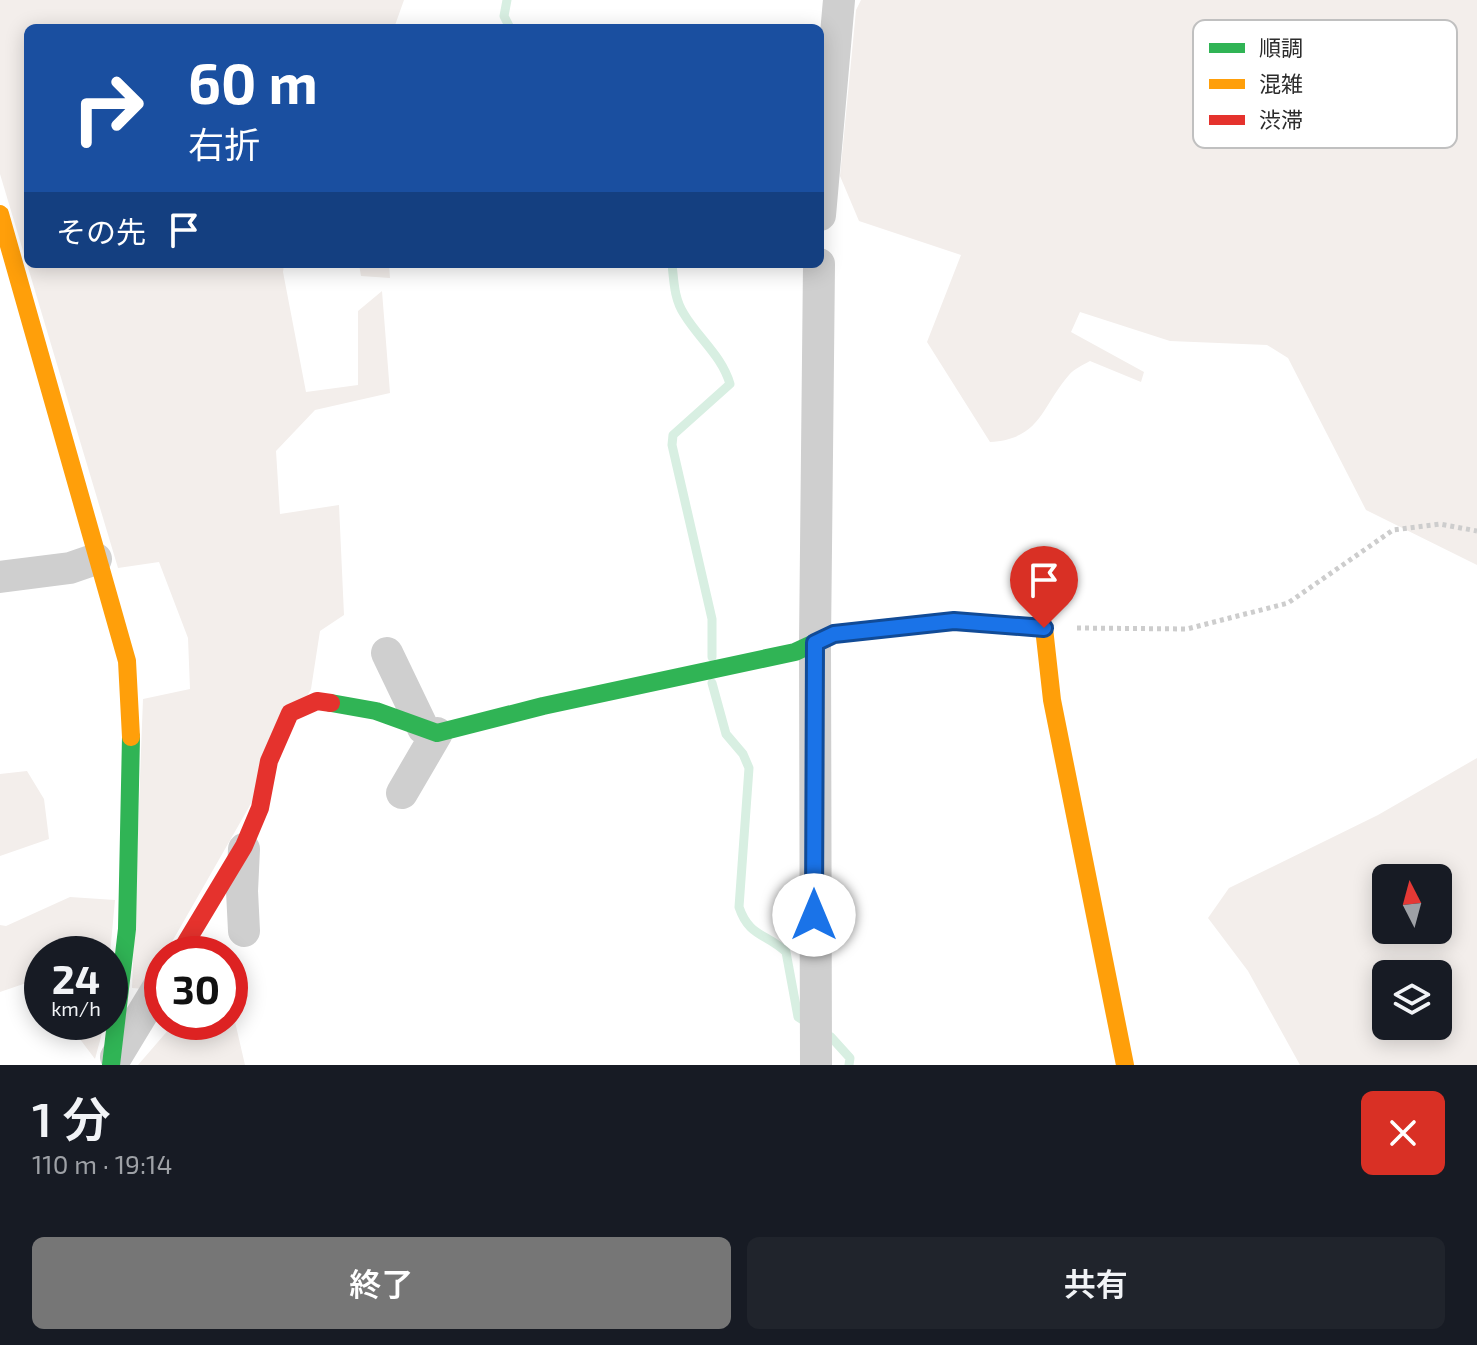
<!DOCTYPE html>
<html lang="ja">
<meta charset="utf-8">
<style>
:root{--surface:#171b24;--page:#20242c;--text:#f1f3f6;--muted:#9ea1a6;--accent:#767676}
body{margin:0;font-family:"Exo 2","Noto Sans JP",sans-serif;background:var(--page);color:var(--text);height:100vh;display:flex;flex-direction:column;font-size:30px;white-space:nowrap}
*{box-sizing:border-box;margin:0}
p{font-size:26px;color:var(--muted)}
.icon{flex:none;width:44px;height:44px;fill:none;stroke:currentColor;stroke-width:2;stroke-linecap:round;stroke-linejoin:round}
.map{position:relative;height:1065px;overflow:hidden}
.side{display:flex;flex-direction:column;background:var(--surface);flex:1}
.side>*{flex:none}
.guide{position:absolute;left:24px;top:24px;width:800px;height:244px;border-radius:12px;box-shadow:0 4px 20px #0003;background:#1a4fa0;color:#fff;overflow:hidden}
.needle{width:52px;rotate:354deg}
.controls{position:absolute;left:1372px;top:864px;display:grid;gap:16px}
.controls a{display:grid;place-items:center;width:80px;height:80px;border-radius:12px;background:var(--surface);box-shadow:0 4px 20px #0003;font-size:40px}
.speed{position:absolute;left:24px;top:936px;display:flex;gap:16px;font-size:40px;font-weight:700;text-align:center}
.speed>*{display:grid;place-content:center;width:104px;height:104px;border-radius:50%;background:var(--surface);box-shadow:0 4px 20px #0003;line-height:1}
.speed small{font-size:20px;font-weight:400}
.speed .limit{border:12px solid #d22;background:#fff;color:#111}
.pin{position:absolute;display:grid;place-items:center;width:68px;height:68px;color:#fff;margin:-82px -34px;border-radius:50% 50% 50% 0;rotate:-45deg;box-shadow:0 0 8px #0007}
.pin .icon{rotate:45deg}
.me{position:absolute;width:88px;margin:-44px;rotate:0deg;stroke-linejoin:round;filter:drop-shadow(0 0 6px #0008)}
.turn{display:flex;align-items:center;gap:28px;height:168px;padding:0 32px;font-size:36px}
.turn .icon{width:104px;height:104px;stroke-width:2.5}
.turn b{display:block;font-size:56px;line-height:68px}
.then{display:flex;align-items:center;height:76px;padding:0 32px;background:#0003;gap:16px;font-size:30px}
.round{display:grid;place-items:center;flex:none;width:84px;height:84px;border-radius:12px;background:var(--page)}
.summary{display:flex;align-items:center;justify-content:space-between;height:136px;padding:0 32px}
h1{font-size:48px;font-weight:600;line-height:60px}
.primary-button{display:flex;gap:16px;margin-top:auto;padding:16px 32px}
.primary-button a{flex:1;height:92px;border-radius:12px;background:var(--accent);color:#fff;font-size:32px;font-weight:600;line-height:92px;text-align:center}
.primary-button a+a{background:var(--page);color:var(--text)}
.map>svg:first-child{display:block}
.green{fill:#f3eeeb;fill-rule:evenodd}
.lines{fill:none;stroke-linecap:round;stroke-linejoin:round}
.stream{stroke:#d8efe2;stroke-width:9}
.path{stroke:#cdcdcd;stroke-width:5;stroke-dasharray:4 4;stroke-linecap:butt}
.street{stroke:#cfcfcf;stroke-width:32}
.fast{stroke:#30b455;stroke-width:18}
.slow{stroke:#ff9f0a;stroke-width:18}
.jam{stroke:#e5322d;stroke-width:18}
.route-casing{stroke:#114b97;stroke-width:20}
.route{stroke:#1a73e8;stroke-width:14}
.key{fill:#fff;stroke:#c0c0c0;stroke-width:2}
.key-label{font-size:22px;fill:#2c2c2c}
</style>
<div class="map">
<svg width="1477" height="1065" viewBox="0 0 1477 1065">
<rect width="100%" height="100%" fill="#fff"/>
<!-- green -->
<path class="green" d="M0,0h404l-10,28h-366v236h256l-1,8 23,120 52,-7v-74l24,-20 8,102 -75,17 -39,41 4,63 59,-9 5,110 -24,16 -9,58 -62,118 -104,182 -13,-1 11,-289 47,-10 -2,-51 -29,-76 -41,6 -118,-394z
M861,0h616v565l-111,-55 -78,-152 -21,-13 -97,-4 -90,-29 -9,20 73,40 -3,10 -51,-21c-7,4 -16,8 -21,14 -28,32 -28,64 -79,67l-63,-100 34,-87 -102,-34 -19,-45 16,-166z
M359,264h30l1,14 -29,-2z
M1477,758v307h-177l-52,-94 -40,-53 21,-30 149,-73zM1438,878v52h-52v-52zM1438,974v52h-52v-52z
M27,771l17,28 5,40 -49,17v-82z
M70,897l45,3 -5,54h-68v35l-7,-9 -35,12v-67l6,1z
M230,1000l15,65h-107l32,-37 11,-6h49z
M67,1022h38l-10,37z"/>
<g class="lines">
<!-- stream -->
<path class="stream" d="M507,0l-3,16 6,12
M672,264c2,17 2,35 12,50 15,25 38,42 46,70l-57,51 -1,10 40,174v38
M712,683l14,51 17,20 6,14 -10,139c10,30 27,26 47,45l12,65 11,7
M822,1032l9,5 19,21 -1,7"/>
<!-- path -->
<path class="path" d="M1077,628l110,1 101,-26 105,-73 47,-6 37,7"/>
<!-- street -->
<path class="street" d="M820,215l19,-215
M0,577l70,-9 26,-9
M387,653l36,75
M402,793l35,-60
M244,931l-2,-40 2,-42
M116,1057l46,-76
M816,1065l-1,-422 4,-379"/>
<!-- fast -->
<path class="fast" d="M331,703l45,8 61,22 106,-27 252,-54 39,-18 61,-7
M111,1065l16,-136 4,-192"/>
<!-- slow -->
<path class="slow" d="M0,214l127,447 4,76
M895,627l59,-6 90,7 8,72 73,365"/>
<!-- jam -->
<path class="jam" d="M179,954l65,-108 16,-38 9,-47 21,-48 27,-12 14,2"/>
</g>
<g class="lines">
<!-- route casing -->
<g class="route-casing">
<path id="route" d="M814,915l1,-272 19,-9 120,-13 90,7"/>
</g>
<!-- route -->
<use href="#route" class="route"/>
</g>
<!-- legend -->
<rect x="1193" y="20" width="264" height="128" rx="12" class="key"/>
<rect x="1209" y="43" width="36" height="10" fill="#30b455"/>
<rect x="1209" y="79" width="36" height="10" fill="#ff9f0a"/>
<rect x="1209" y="115" width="36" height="10" fill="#e5322d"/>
<g class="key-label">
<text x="1259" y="56">順調</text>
<text x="1259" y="92">混雑</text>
<text x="1259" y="128">渋滞</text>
</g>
</svg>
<div class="controls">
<a><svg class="needle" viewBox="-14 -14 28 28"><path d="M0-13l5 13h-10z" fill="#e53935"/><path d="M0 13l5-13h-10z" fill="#9ea1a6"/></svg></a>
<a><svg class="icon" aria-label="layers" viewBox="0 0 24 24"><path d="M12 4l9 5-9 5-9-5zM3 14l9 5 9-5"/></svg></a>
</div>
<div class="speed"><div>24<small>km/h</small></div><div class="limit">30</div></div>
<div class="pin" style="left:1044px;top:628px;background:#d93025"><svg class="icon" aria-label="arrive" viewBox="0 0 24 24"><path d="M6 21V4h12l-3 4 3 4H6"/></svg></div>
<svg class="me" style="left:814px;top:915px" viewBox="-20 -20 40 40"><circle r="19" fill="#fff"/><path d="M0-13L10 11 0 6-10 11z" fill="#1a73e8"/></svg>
<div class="guide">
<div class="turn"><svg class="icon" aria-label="right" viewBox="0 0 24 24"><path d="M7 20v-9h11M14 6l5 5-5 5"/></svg><div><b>60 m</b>右折</div></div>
<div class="then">その先<svg class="icon" aria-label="arrive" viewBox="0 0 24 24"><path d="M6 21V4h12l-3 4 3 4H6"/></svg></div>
</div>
</div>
<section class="side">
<div class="summary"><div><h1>1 分</h1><p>110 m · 19:14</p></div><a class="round" style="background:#d93025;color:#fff"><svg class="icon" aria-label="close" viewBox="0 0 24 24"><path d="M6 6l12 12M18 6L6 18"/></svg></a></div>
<div class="primary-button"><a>終了</a><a>共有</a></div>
</section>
